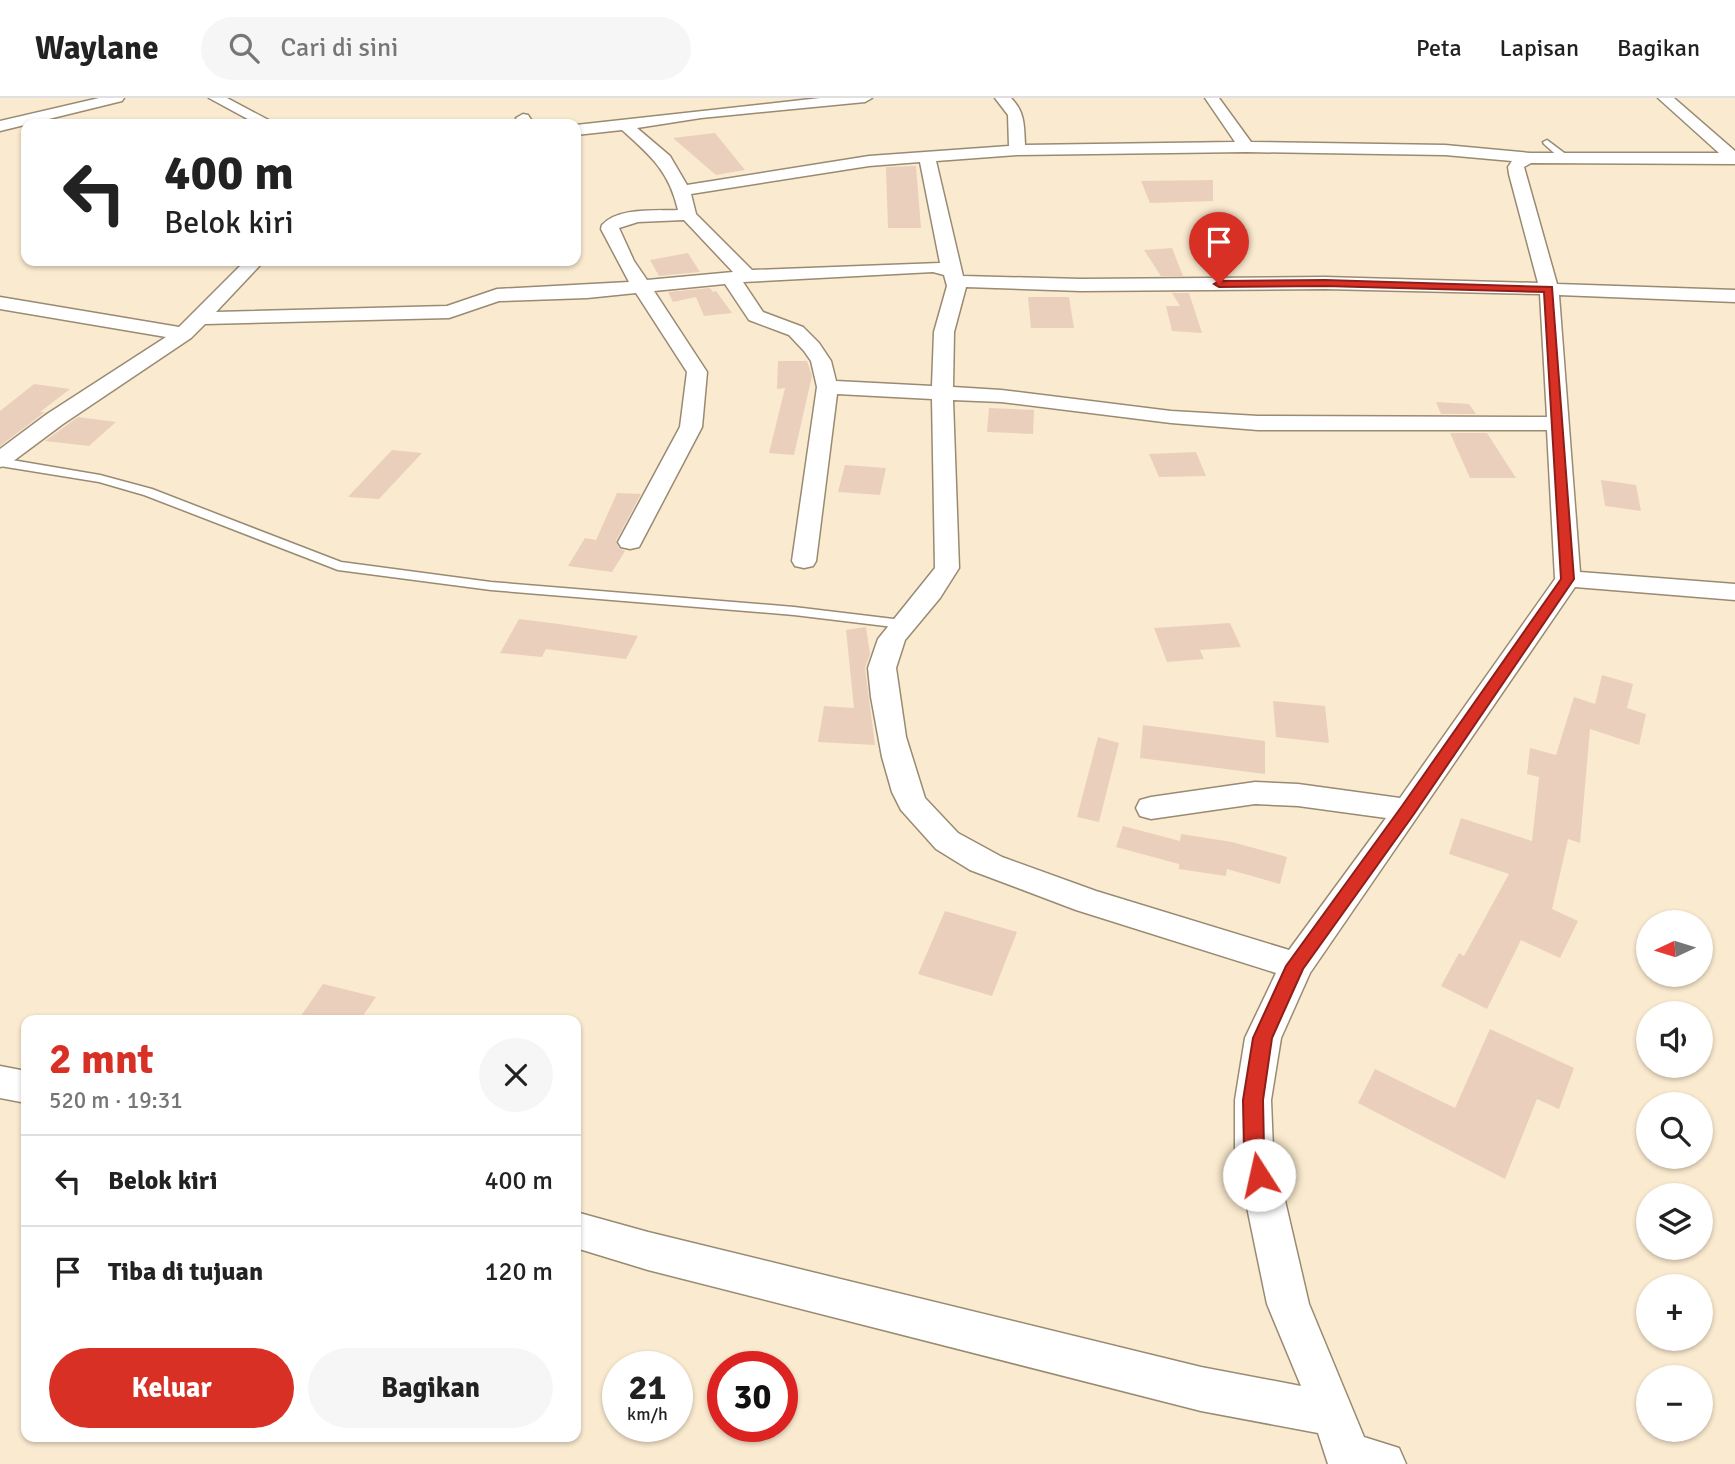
<!DOCTYPE html>
<html lang="id">
<meta charset="utf-8">
<style>
:root{--surface:#fff;--page:#f6f6f6;--text:#222;--muted:#767676;--line:#e0e0e0;--accent:#d93025}
body{margin:0;font-family:Signika,sans-serif;background:var(--page);color:var(--text);height:100vh;display:flex;flex-direction:column;font-size:26px;white-space:nowrap}
*{box-sizing:border-box;margin:0}
p{font-size:23px;color:var(--muted)}
.icon{flex:none;width:38px;height:38px;fill:none;stroke:currentColor;stroke-width:2;stroke-linecap:round;stroke-linejoin:round}
.map{position:relative;flex:1;overflow:hidden}
.side{position:absolute;left:21px;top:917px;width:560px;height:427px;display:flex;flex-direction:column;background:var(--surface);border-radius:14px;box-shadow:0 2px 5px #0004}
.side>*{flex:none}
.hud{position:absolute;left:21px;top:21px;width:560px;height:147px;border-radius:14px;box-shadow:0 2px 5px #0004;background:#fff;color:var(--text);overflow:hidden}
.needle{width:46px;rotate:266deg}
.controls{position:absolute;left:1636px;top:812px;display:grid;gap:14px}
.controls a{display:grid;place-items:center;width:77px;height:77px;border-radius:50%;background:var(--surface);box-shadow:0 2px 5px #0004;font-size:35px}
.speed{position:absolute;left:602px;top:1253px;display:flex;gap:14px;font-size:35px;font-weight:700;text-align:center}
.speed>*{display:grid;place-content:center;width:91px;height:91px;border-radius:50%;background:var(--surface);box-shadow:0 2px 5px #0004;line-height:1}
.speed small{font-size:18px;font-weight:400}
.speed .limit{border:10px solid #d22;background:#fff;color:#111}
.pin{position:absolute;display:grid;place-items:center;width:60px;height:60px;color:#fff;margin:-72px -30px;border-radius:50% 50% 50% 0;rotate:-45deg;box-shadow:0 0 7px #0007}
.pin .icon{rotate:45deg}
.me{position:absolute;width:77px;margin:-38px;rotate:350deg;stroke-linejoin:round;filter:drop-shadow(0 0 5px #0008)}
.turn{display:flex;align-items:center;gap:24px;height:147px;padding:0 28px;font-size:32px}
.turn .icon{width:91px;height:91px;stroke-width:2.5}
.turn b{display:block;font-size:49px;line-height:60px}
.round{display:grid;place-items:center;flex:none;width:74px;height:74px;border-radius:37px;background:var(--page)}
.summary{display:flex;align-items:center;justify-content:space-between;height:119px;padding:0 28px}
h1{font-size:42px;font-weight:700;line-height:52px;color:var(--accent)}
.primary-button{display:flex;gap:14px;margin-top:auto;padding:14px 28px}
.primary-button a{flex:1;height:80px;border-radius:42px;background:var(--accent);color:#fff;font-size:28px;font-weight:700;line-height:80px;text-align:center}
.primary-button a+a{background:var(--page);color:var(--text)}
ul{padding:0;list-style:none}
li{display:flex;align-items:center;gap:21px;height:91px;padding:0 28px;border-top:2px solid var(--line)}
li div{flex:1}
li b{display:block;font-size:26px}
li em{font-style:normal}
header{display:flex;align-items:center;gap:42px;box-sizing:border-box;height:98px;padding:0 35px;background:var(--surface);border-bottom:2px solid var(--line)}
header strong{font-size:33px}
nav{display:flex;gap:38px;margin-inline-start:auto;font-size:24px}
.search{width:490px;height:63px;background:var(--page);display:flex;align-items:center;gap:18px;box-sizing:border-box;padding:0 24px;border-radius:38px;color:var(--muted);font-size:26px}
.map>svg:first-child{display:block}
.building{fill:#ebcfbd}
.lines{fill:none;stroke-linecap:round;stroke-linejoin:round}
.lane-casing{stroke:#998a72;stroke-width:3}
.street-casing{stroke:#998a72;stroke-width:3}
.lane{fill:#fff;fill-rule:evenodd}
.street{fill:#fff;fill-rule:evenodd}
.route{fill:#d93025;stroke:#8d1f18;stroke-width:2}
</style>
<header>
<strong>Waylane</strong>
<div class="search"><svg class="icon" aria-label="search" viewBox="0 0 24 24"><circle cx="10" cy="10" r="6"/><path d="M15 15l6 6"/></svg>Cari di sini</div>
<nav><a>Peta</a><a>Lapisan</a><a>Bagikan</a></nav>
</header>
<div class="map">
<svg width="1735" height="1366" viewBox="0 0 1735 1366">
<rect width="100%" height="100%" fill="#faeacf"/>
<!-- building -->
<path class="building" d="M715,35l30,37 -29,5 -43,-37z
M916,68l5,62h-33l-2,-61z
M1213,82v21l-63,2 -9,-22z
M1172,150l11,28h-22l-17,-26z
M688,155l12,19 -41,4 -9,-16z
M710,190l3,4 3,-1 16,22 -28,3 -8,-19 -23,5 -5,-10z
M1172,195h17l13,40 -30,-2 -6,-25h14z
M1028,199h41l5,31h-43z
M778,263h29l5,15 -18,79 -25,-2 16,-65 -8,1z
M34,286l36,5 -30,23h5l-45,34v-35z
M1436,304l33,2 7,10h-35z
M989,310l45,2 -1,24 -46,-2z
M78,319l38,5 -27,24 -44,-5z
M1450,335h37l29,45h-46z
M392,352l30,3 -43,46 -31,-2z
M1196,354l10,24 -47,1 -10,-23z
M845,367l41,3 -6,27 -42,-3z
M1601,382l35,5 5,26 -36,-5z
M617,395l24,1 -25,47 3,7 6,3 -13,21 -44,-6 17,-28 11,2z
M519,521l40,5 79,12 -12,23 -80,-10 -4,8 -42,-4z
M1230,525l11,24 -41,3 4,9 -37,3 -13,-34z
M866,529l4,27 -5,14 10,77 -57,-3 6,-36 30,2 -8,-78z
M1602,577l31,9 -6,24 19,6 -7,31 -49,-16 -10,114 -12,-4 -16,70 26,12 -18,37 -39,-18 -34,69 -46,-23 18,-33 5,3 45,-82 -60,-20 12,-36 71,23 7,-64 -12,-3 3,-26 26,7 18,-58 21,7z
M1273,603l52,5 4,37 -53,-6z
M1143,627l122,16v33l-125,-16z
M1098,639l21,6 -20,79 -22,-5z
M1123,728l57,15 1,-7 51,8 55,15 -7,27 -53,-15 -1,7 -47,-7v-5l-63,-17z
M945,813l72,21 -25,64 -74,-22z
M323,886l53,13 -16,23h-62z
M1490,931l84,39 -15,41 -22,-10 -32,80 -147,-76 17,-34 80,39z"/>
<g class="lines">
<!-- lane casing -->
<g class="lane-casing">
<path id="lane" d="M1547,42l20,15v4h-6l-17,-15 -1,-2z
M0,360l100,17 52,14 189,73 150,20 303,25 108,13 7,4 -7,4 -108,-13 -303,-25 -153,-20 -194,-75 -45,-13 -99,-16z"/>
</g>
<!-- street casing -->
<g class="street-casing">
<path id="street" d="M99,0h25l-2,3 -122,30v-10z
M209,0h18l49,26h-19z
M820,0h52l-7,4 -164,16 -64,10 33,28 17,29 182,-29 140,-10 -1,-31 -13,-17h16c14,14 13,28 14,47l210,-3 -30,-44h14l32,44 194,3 85,8h189l-61,-55h16l61,53v13l-204,-1 -7,4 33,117 178,6v12l-176,-7 21,277 155,12v16l-160,-13 -265,386 -29,65 -10,62 2,49 36,155 55,133 35,11 7,16h-78l-10,-31 -117,-22 -553,-141 -72,-22v-36l72,20 553,135 100,19 -34,-82 -32,-155v-49l10,-62 31,-65 -200,-63 -106,-40 -34,-21 -35,-39 -9,-18 -10,-35 -11,-60 -3,-29 10,-29 57,-71 -3,-169 -95,-5 -21,167 -3,5 -9,2 -9,-2 -3,-5 25,-174 -6,-26 -7,-10 -15,-16 -40,-15 -24,-36 -71,7 53,81 -5,55 -63,120 -9,2 -9,-2 -3,-5 62,-115 7,-55 -51,-79 -49,5 -88,3 -50,17 -244,6 -14,14 -128,86 -55,41 -8,2v-18l47,-35 119,-77 -166,-28v-12l179,30 66,-66h19l-48,51 231,-6 50,-17 132,-7 -28,-53 1,-4c16,-18 54,-14 76,-15 -9,-39 -27,-54 -56,-80l-46,5v-10zM1246,54l199,3 67,6 -4,6 1,7 29,109 -213,-6 -244,2 -118,-3 -27,-115 81,-6zM920,64l20,101 -188,7 -56,-56 -5,-20 178,-28zM684,122l49,52 -86,8 -13,-19 -15,-33 19,-6zM933,174l11,3 3,11 -13,46 -2,54 -96,-5 -5,-20 -12,-18 -16,-16 -40,-15 -20,-30zM966,189l115,4 244,-2 215,5 7,123 -289,-1 -87,-5 -170,-21 -48,-3 1,-55zM953,302l48,2 170,21 87,7h289l8,149 -155,219 -102,-14 -43,-2 -104,15 -11,3 -4,8 4,8 11,3 104,-15 43,2 88,12 -97,132 -193,-59 -94,-34 -44,-24 -33,-35 -19,-61 -10,-69 9,-28 35,-42 19,-30z
M523,16l5,1 6,9h-14l-4,-6z
M0,968l26,5v32l-26,-5z"/>
</g>
<!-- lane -->
<use href="#lane" class="lane"/>
<!-- street -->
<use href="#street" class="street"/>
</g>
<!-- route -->
<path class="route" d="M1325,182l227,7 22,292 -160,235 -111,155 -31,69 -9,62 1,49 6,26 -3,6 -8,3 -7,-3 -8,-32 -1,-49 10,-62 33,-72 116,-160 159,-227 -17,-287 -219,-6 -106,1 -5,-3 5,-3z"/>
</svg>
<div class="controls">
<a><svg class="needle" viewBox="-14 -14 28 28"><path d="M0-13l5 13h-10z" fill="#e53935"/><path d="M0 13l5-13h-10z" fill="#767676"/></svg></a>
<a><svg class="icon" aria-label="sound" viewBox="0 0 24 24"><path d="M4 9h4l5-4v14l-5-4H4zM17 9q2 3 0 6"/></svg></a>
<a><svg class="icon" aria-label="search" viewBox="0 0 24 24"><circle cx="10" cy="10" r="6"/><path d="M15 15l6 6"/></svg></a>
<a><svg class="icon" aria-label="layers" viewBox="0 0 24 24"><path d="M12 4l9 5-9 5-9-5zM3 14l9 5 9-5"/></svg></a>
<a>+</a>
<a>−</a>
</div>
<div class="speed"><div>21<small>km/h</small></div><div class="limit">30</div></div>
<div class="pin" style="left:1219px;top:186px;background:#d93025"><svg class="icon" aria-label="arrive" viewBox="0 0 24 24"><path d="M6 21V4h12l-3 4 3 4H6"/></svg></div>
<svg class="me" style="left:1259px;top:1077px" viewBox="-20 -20 40 40"><circle r="19" fill="#fff"/><path d="M0-13L10 11 0 6-10 11z" fill="#d93025"/></svg>
<div class="hud">
<div class="turn"><svg class="icon" aria-label="left" viewBox="0 0 24 24"><path d="M17 20v-9H6M10 6l-5 5 5 5"/></svg><div><b>400 m</b>Belok kiri</div></div>
</div>
<section class="side">
<div class="summary"><div><h1>2 mnt</h1><p>520 m · 19:31</p></div><a class="round"><svg class="icon" aria-label="close" viewBox="0 0 24 24"><path d="M6 6l12 12M18 6L6 18"/></svg></a></div>
<ul>
<li><svg class="icon" aria-label="left" viewBox="0 0 24 24"><path d="M17 20v-9H6M10 6l-5 5 5 5"/></svg><div><b>Belok kiri</b></div><em>400 m</em></li>
<li><svg class="icon" aria-label="arrive" viewBox="0 0 24 24"><path d="M6 21V4h12l-3 4 3 4H6"/></svg><div><b>Tiba di tujuan</b></div><em>120 m</em></li>
</ul>
<div class="primary-button"><a>Keluar</a><a>Bagikan</a></div>
</section>
</div>
